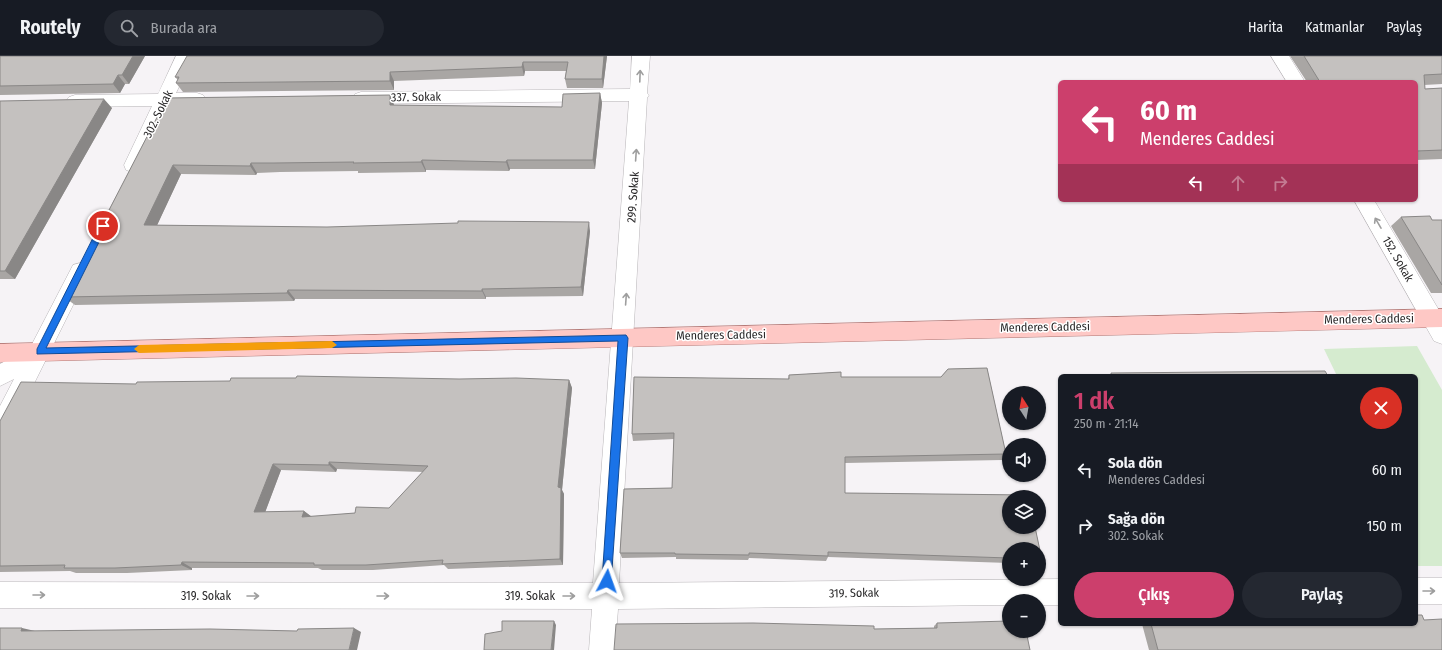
<!DOCTYPE html>
<html lang="tr">
<meta charset="utf-8">
<style>
:root{--surface:#171b24;--page:#242831;--text:#f1f3f6;--muted:#9ea1a6;--line:#363941;--accent:#cc3f6c}
body{margin:0;font-family:"Fira Sans Condensed",sans-serif;background:var(--page);color:var(--text);height:100vh;display:flex;flex-direction:column;font-size:15px;white-space:nowrap}
*{box-sizing:border-box;margin:0}
p{font-size:13px;color:var(--muted)}
.icon{flex:none;width:22px;height:22px;fill:none;stroke:currentColor;stroke-width:2;stroke-linecap:round;stroke-linejoin:round}
.map{position:relative;flex:1;overflow:hidden}
.panel{position:absolute;left:1058px;top:318px;width:360px;height:252px;display:flex;flex-direction:column;background:var(--surface);border-radius:6px;box-shadow:0 1px 3px #0004}
.panel>*{flex:none}
.banner{position:absolute;left:1058px;top:24px;width:360px;height:122px;border-radius:6px;box-shadow:0 1px 3px #0004;background:#cc3f6c;color:#fff;overflow:hidden}
.needle{width:26px;rotate:349deg}
.tools{position:absolute;left:1002px;top:330px;display:grid;gap:8px}
.tools a{display:grid;place-items:center;width:44px;height:44px;border-radius:50%;background:var(--surface);box-shadow:0 1px 3px #0004;font-size:20px}
.pin{position:absolute;display:grid;place-items:center;width:34px;height:34px;color:#fff;margin:-17px;border:2px solid #fff;border-radius:50%;box-shadow:0 1px 4px #0007}
.me{position:absolute;width:44px;margin:-22px;rotate:4deg;stroke-linejoin:round;filter:drop-shadow(0 0 3px #0008)}
.turn{display:flex;align-items:center;gap:14px;height:84px;padding:0 16px;font-size:18px}
.turn .icon{width:52px;height:52px;stroke-width:2.5}
.turn b{display:block;font-size:28px;line-height:34px}
.lanes{display:flex;align-items:center;height:38px;padding:0 16px;background:#0003;justify-content:center;gap:20px;direction:ltr}
.lanes .off{opacity:.35}
.round{display:grid;place-items:center;flex:none;width:42px;height:42px;border-radius:21px;background:var(--page)}
.summary{display:flex;align-items:center;justify-content:space-between;height:68px;padding:0 16px}
h1{font-size:24px;font-weight:600;line-height:30px;color:var(--accent)}
.cta{display:flex;gap:8px;margin-top:auto;padding:8px 16px}
.cta a{flex:1;height:46px;border-radius:24px;background:var(--accent);color:#fff;font-size:16px;font-weight:600;line-height:46px;text-align:center}
.cta a+a{background:var(--page);color:var(--text)}
ul{padding:0;list-style:none}
li{display:flex;align-items:center;gap:12px;height:56px;padding:0 16px}
li div{flex:1}
li b{display:block;font-size:15px}
li em{font-style:normal}
header{display:flex;align-items:center;gap:24px;box-sizing:border-box;height:56px;padding:0 20px;background:var(--surface);border-bottom:1px solid var(--line)}
header strong{font-size:19px}
nav{display:flex;gap:22px;margin-inline-start:auto;font-size:14px}
.search{width:280px;height:36px;background:var(--page);display:flex;align-items:center;gap:10px;box-sizing:border-box;padding:0 14px;border-radius:22px;color:var(--muted);font-size:15px}
.map>svg:first-child{display:block}
.green{fill:#d5ebcf}
.lines{fill:none;stroke-linecap:round;stroke-linejoin:round}
.minor-casing{stroke:#b8b5b8;stroke-width:1}
.tertiary-casing{stroke:#b8b5b8;stroke-width:1}
.primary-casing{stroke:#b37875;stroke-width:1}
.minor{fill:#fff;fill-rule:evenodd}
.tertiary{fill:#fff;fill-rule:evenodd}
.primary{fill:#fec8c5;fill-rule:evenodd}
.wall{fill:#a9a6a4;fill-rule:evenodd}
.shaded-wall{fill:#898786}
.building{fill:#c4c1bf;stroke:#898786;fill-rule:evenodd}
.oneway{stroke:#9e9e9e}
.route{fill:#1a73e8;stroke:#114b97}
.slow{fill:#f59e0b}
.labels{text-anchor:middle;stroke-width:3;stroke-linejoin:round;paint-order:stroke}
.street-label{font-size:12px;fill:#282728;stroke:#fff}
</style>
<header>
<strong>Routely</strong>
<div class="search"><svg class="icon" aria-label="search" viewBox="0 0 24 24"><circle cx="10" cy="10" r="6"/><path d="M15 15l6 6"/></svg>Burada ara</div>
<nav><a>Harita</a><a>Katmanlar</a><a>Paylaş</a></nav>
</header>
<div class="map">
<svg width="1442" height="594" viewBox="0 0 1442 594">
<rect width="100%" height="100%" fill="#f6f3f6"/>
<!-- green -->
<path class="green" d="M1417,290l25,44v176h-26v-190h-79l-13,-27z"/>
<g class="lines">
<!-- minor casing -->
<g class="minor-casing">
<path id="minor" d="M176,0h18l-18,37h21l6,2 3,4 -3,4 -33,3 -30,64 -7,2 -7,-2 -2,-5 28,-59 -77,1 -6,-2 -3,-4 3,-4 6,-2 83,-1z
M632,0h18l-3,37 2,2 -2,3 -28,485 441,-4v26h-21v-4h-30v4l-391,4 -3,41h-26l3,-41 -592,-1v-26l593,1 36,-482 -268,3 -6,-2 -3,-4 3,-4 6,-2 269,-3z
M1271,0h18l16,26h-18z
M1354,144h20l66,112 2,5 -2,7 -8,3 -8,-3z
M80,207l7,2 3,6 -82,165 -8,4v-34l14,-27 -14,7v-22l31,-18 42,-81z
M1416,522h26v26h-26z"/>
</g>
<!-- tertiary casing -->
<g class="tertiary-casing">
<path id="tertiary" d="M1432,253l8,3 2,4v28l-8,-3 -13,-23 3,-6z"/>
</g>
<!-- primary casing -->
<g class="primary-casing">
<path id="primary" d="M1442,253v18l-1442,35v-18z"/>
</g>
<!-- minor -->
<use href="#minor" class="minor"/>
<!-- tertiary -->
<use href="#tertiary" class="tertiary"/>
<!-- primary -->
<use href="#primary" class="primary"/>
</g>
<!-- wall -->
<path class="wall" d="M0,0h145l-16,28h-4l-5,9 -120,2z
M607,0l-4,32h-36l-2,-9 1,-8h-41l-1,5 -130,5v9l-211,2 -7,-9 2,-3 -3,-3z
M1290,0h152v28l-18,1 1,4 17,-1v71l-26,1v-78h-109z
M600,37l2,10 -7,66h-85l-1,2 -83,-1v2l-68,1v-2l-78,1 -23,1 -1,2 -75,-1 -24,51 433,6 -7,65 -97,1v2h-191l-1,2 -219,4 -11,-8 103,-199 223,-3 4,10 168,2z
M0,45l112,7 -97,171h-15z
M1401,161l31,3h10v73h-11l-40,-67z
M987,312l19,86 -4,6 -157,3v30l183,2 1,2h-20v30h26l7,33 -3,2v-13h-30v14l-181,-6 -2,4 -77,-3 -1,2 -72,-1v-2l-54,1 -2,-5 4,-64 48,-1 2,-49 -41,2 -1,-7 2,-57 154,2 1,-4 52,-3v5h100l7,-8z
M1111,317l217,3h-219z
M569,324l3,8 -10,102 2,4 -1,71 -115,4 -4,-4 -71,5h-51l-4,-2h-126v2l-65,3h-51l-6,-2 -70,1v-151l136,-37zM337,413l86,3 -34,36 -34,5 -43,4 -8,-6 -39,1 16,-42 55,2z
M1424,564l18,30h-293l-7,-26h274z
M937,567l93,27 -156,-21 60,-1v-2z"/>
<!-- shaded-wall -->
<path class="shaded-wall" d="M133,0h12l-16,28 -7,-9z
M604,0h3l-4,32 -1,-9z
M523,6l2,9 -1,5 -2,-9z
M390,16l4,9v9l-4,-9z
M118,19l7,9 -5,9 -7,-9z
M600,37l2,10 -7,66 -2,-9z
M390,39l4,10h-4z
M104,43l8,9 -97,171 -10,-8z
M422,104l4,10v2l-5,-10z
M507,104l3,9 -1,2 -3,-9z
M251,107l6,10 -1,2 -6,-9z
M173,109l8,9 -28,60 -9,-9z
M589,166l1,9 -7,65 -2,-9z
M482,233l4,8v2l-4,-8z
M288,234l7,9 -1,2 -7,-8z
M569,324l3,8 -10,102 2,4 -1,71 -3,-6 -2,-72z
M329,406l8,7 -1,3 -7,-7z
M273,408l8,6 -18,48 -9,-6z
M304,455l8,6h-10z
M182,506l10,6v2l-11,-5z
M554,565l2,4 -2,25h-3z
M22,572l13,3h-14z
M354,572l7,4 -4,18h-8z"/>
<!-- building -->
<path class="building" d="M0,0h133l-11,19h-4l-5,9 -113,2z
M187,0h417l-2,23h-37l3,-17h-45l-1,5 -132,5v9l-214,2 3,-6h-4z
M1304,0h138v18l-18,1 1,14 17,-1v62l-26,1v-69h-96z
M600,37l-7,67h-86l-1,2 -84,-2 -1,2 -68,1 1,-1 -80,1h-23l-1,3 -77,-1 -29,60 183,2 131,-4v-2l131,1 -8,65 -99,2v2l-194,-1 -1,3 -223,4 103,-199 223,-3v10l172,2 1,-13z
M104,43l-99,172h-5v-170z
M1430,160l2,4h10v65l-41,-68z
M987,312l19,86 -161,3v36l183,2 1,2h-20v30h26l7,33h-3v-11h-30v9l-181,-6v4l-79,-3v2l-74,-1v-1h-55l4,-64 48,-1 2,-55 -42,1 2,-57 155,2v-4l52,-3v5h100l7,-8z
M1325,315l3,5h-216l-1,-3z
M297,320l162,3 57,-1 53,2 -11,107 3,1 -1,71 -118,5 1,-4 -77,5h-52v-2l-132,-1 -1,3 -66,3h-51l1,-3 -65,1v-145l21,-39 115,2 1,-2 93,-1 1,-3h65zM329,406l99,4 -39,42 -33,-1 -1,6 -53,4 2,-6 -50,1 19,-48 56,1z
M1416,559h6l2,5 18,-1v31h-284l-7,-26h265z
M502,565h52l-3,29h-67l1,-16 17,-3z
M1009,565v10h17l4,19h-416l2,-26 137,-1 121,3v3l63,-1v-5z
M0,572h22l-1,3 189,-2 87,2 1,-2 56,-1 -5,22h-349z"/>
<!-- one-way arrows -->
<defs><path id="oneway-shaft" d="M-6 0H5M1.5-3L5.5 0L1.5 3" fill="none" stroke-width="1.6" stroke-linecap="round" stroke-linejoin="round"/></defs>
<g class="oneway">
<use href="#oneway-shaft" transform="translate(640 20) rotate(-88)"/>
<use href="#oneway-shaft" transform="translate(636 99) rotate(-86)"/>
<use href="#oneway-shaft" transform="translate(1378 167) rotate(-120)"/>
<use href="#oneway-shaft" transform="translate(626 243) rotate(-86)"/>
<use href="#oneway-shaft" transform="translate(1429 535)"/>
<use href="#oneway-shaft" transform="translate(39 539)"/>
<use href="#oneway-shaft" transform="translate(253 540)"/>
<use href="#oneway-shaft" transform="translate(383 540)"/>
<use href="#oneway-shaft" transform="translate(569 540)"/>
</g>
<!-- route -->
<path class="route" d="M103,166l4,4 -61,122 580,-13 2,3 -17,246 -4,2 -4,-2 -1,-3 16,-240 -581,13v-5l62,-123z"/>
<!-- slow -->
<path class="slow" d="M332,285l5,4 -5,3 -193,5 -5,-4 5,-4z"/>
<g class="labels">
<!-- street labels -->
<g class="street-label">
<text transform="translate(416 41) rotate(-1)" y="4">337. Sokak</text>
<text transform="translate(158 58) rotate(-64)" y="4">302. Sokak</text>
<text transform="translate(633 141) rotate(-86)" y="4">299. Sokak</text>
<text transform="translate(1398 203) rotate(60)" y="4">152. Sokak</text>
<text transform="translate(1369 263) rotate(-1)" y="4">Menderes Caddesi</text>
<text transform="translate(1045 271) rotate(-1)" y="4">Menderes Caddesi</text>
<text transform="translate(721 279) rotate(-1)" y="4">Menderes Caddesi</text>
<text transform="translate(854 537) rotate(-1)" y="4">319. Sokak</text>
<text x="206" y="544">319. Sokak</text>
<text x="530" y="544">319. Sokak</text>
</g>
</g>
</svg>
<div class="tools">
<a><svg class="needle" viewBox="-14 -14 28 28"><path d="M0-13l5 13h-10z" fill="#e53935"/><path d="M0 13l5-13h-10z" fill="#9ea1a6"/></svg></a>
<a><svg class="icon" aria-label="sound" viewBox="0 0 24 24"><path d="M4 9h4l5-4v14l-5-4H4zM17 9q2 3 0 6"/></svg></a>
<a><svg class="icon" aria-label="layers" viewBox="0 0 24 24"><path d="M12 4l9 5-9 5-9-5zM3 14l9 5 9-5"/></svg></a>
<a>+</a>
<a>−</a>
</div>
<div class="pin" style="left:103px;top:170px;background:#d93025"><svg class="icon" aria-label="arrive" viewBox="0 0 24 24"><path d="M6 21V4h12l-3 4 3 4H6"/></svg></div>
<svg class="me" style="left:607px;top:525px" viewBox="-20 -20 40 40"><path d="M0-17L14 15 0 8-14 15z" fill="#1a73e8" stroke="#fff" stroke-width="4"/></svg>
<div class="banner">
<div class="turn"><svg class="icon" aria-label="left" viewBox="0 0 24 24"><path d="M17 20v-9H6M10 6l-5 5 5 5"/></svg><div><b>60 m</b>Menderes Caddesi</div></div>
<div class="lanes"><svg class="icon" aria-label="left" viewBox="0 0 24 24"><path d="M17 20v-9H6M10 6l-5 5 5 5"/></svg><svg class="icon off" aria-label="ahead" viewBox="0 0 24 24"><path d="M12 20V5M6 11l6-6 6 6"/></svg><svg class="icon off" aria-label="right" viewBox="0 0 24 24"><path d="M7 20v-9h11M14 6l5 5-5 5"/></svg></div>
</div>
<section class="panel">
<div class="summary"><div><h1>1 dk</h1><p>250 m · 21:14</p></div><a class="round" style="background:#d93025;color:#fff"><svg class="icon" aria-label="close" viewBox="0 0 24 24"><path d="M6 6l12 12M18 6L6 18"/></svg></a></div>
<ul>
<li><svg class="icon" aria-label="left" viewBox="0 0 24 24"><path d="M17 20v-9H6M10 6l-5 5 5 5"/></svg><div><b>Sola dön</b><p>Menderes Caddesi</p></div><em>60 m</em></li>
<li><svg class="icon" aria-label="right" viewBox="0 0 24 24"><path d="M7 20v-9h11M14 6l5 5-5 5"/></svg><div><b>Sağa dön</b><p>302. Sokak</p></div><em>150 m</em></li>
</ul>
<div class="cta"><a>Çıkış</a><a>Paylaş</a></div>
</section>
</div>
